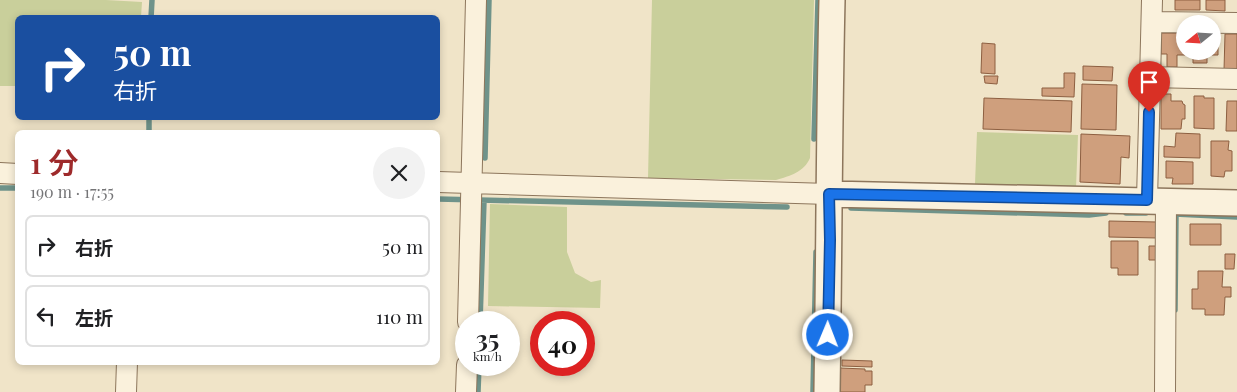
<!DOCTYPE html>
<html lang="ja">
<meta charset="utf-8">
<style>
:root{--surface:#fff;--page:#f2f2f2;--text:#202124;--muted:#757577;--line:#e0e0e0;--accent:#9e2a2b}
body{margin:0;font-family:"Playfair Display","Noto Sans JP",serif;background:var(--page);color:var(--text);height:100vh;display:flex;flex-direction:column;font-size:19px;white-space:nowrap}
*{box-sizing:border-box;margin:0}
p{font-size:16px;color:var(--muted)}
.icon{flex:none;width:28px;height:28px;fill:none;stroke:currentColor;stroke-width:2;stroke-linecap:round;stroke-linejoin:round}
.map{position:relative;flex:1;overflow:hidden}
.details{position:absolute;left:15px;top:130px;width:425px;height:235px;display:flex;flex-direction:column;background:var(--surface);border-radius:8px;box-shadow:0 2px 8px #0003}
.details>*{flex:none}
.banner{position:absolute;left:15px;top:15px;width:425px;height:105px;border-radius:8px;box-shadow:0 2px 8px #0003;background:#1a4fa0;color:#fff;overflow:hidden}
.needle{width:32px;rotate:252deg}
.tools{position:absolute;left:1176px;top:15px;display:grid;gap:10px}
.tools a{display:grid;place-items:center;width:45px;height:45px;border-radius:50%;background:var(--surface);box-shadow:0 2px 8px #0003;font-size:25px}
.speed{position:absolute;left:455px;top:311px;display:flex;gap:10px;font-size:25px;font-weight:700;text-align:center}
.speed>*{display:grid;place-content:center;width:65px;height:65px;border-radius:50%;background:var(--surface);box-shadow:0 2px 8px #0003;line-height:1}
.speed small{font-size:12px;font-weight:400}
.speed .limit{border:8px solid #d22;background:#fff;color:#111}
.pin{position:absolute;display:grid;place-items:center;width:42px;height:42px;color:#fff;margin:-51px -21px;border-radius:50% 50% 50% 0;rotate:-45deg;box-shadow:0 0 5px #0007}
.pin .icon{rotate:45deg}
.me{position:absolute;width:55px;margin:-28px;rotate:1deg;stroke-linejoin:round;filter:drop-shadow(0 0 4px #0008)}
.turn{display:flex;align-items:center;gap:18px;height:105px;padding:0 15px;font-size:22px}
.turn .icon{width:65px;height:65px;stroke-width:2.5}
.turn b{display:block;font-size:35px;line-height:42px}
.round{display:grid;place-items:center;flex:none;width:52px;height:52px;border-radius:26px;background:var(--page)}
.overview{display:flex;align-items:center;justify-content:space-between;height:85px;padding:0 15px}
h1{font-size:30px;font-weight:600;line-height:38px;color:var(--accent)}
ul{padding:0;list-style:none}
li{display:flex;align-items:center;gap:15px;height:62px;margin:0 10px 8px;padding:0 5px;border:2px solid var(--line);border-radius:8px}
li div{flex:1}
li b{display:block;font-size:19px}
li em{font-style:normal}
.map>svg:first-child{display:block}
.green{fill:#c9cf9b}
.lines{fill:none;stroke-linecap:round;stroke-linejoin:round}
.stream{stroke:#6f938a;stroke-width:5.5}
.building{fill:#cf9f7d;stroke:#8d5f41}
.minor-casing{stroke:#8d765c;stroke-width:22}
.tertiary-casing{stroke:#8d765c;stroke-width:28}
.minor{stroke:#faf1dc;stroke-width:20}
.tertiary{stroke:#faf1dc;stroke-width:25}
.route-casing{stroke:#114b97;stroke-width:12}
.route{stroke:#1a73e8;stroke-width:9}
</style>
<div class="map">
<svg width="1237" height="392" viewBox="0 0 1237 392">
<rect width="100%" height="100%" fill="#f0e4c8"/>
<!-- green -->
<path class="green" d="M0,0h106l36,2 -1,15 -123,1 -1,68h-17z
M652,0h162l-4,158c-6,14 -20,18 -34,22l-128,-2z
M977,132l101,3 -2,53 -101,-4z
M490,204l77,3v45l8,21 16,9 10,-2 -1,28 -112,-2z"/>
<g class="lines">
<!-- stream -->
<path class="stream" d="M151,18l1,-18
M149,132v-14
M814,139l4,-139
M485,158l4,-158
M0,188h18
M438,199l349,8
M851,208l238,7 17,-2
M1126,213h20
M1175,214l62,3
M1175,310l1,-96
M480,322l4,-121
M478,392l1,-27
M813,392l3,-140"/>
</g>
<!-- building -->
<path class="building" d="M1175,0h25v10h-25z
M1206,0h19v11l-19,-1z
M1161,33h24l1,22h-9v12h-10v-13h-6z
M1212,34h6v21h-11v8h-14v-12h19z
M1225,34h12v37l-13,-1z
M982,43l13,1v30l-14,-1z
M1083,66l30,1 -1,14 -29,-1z
M1064,73h11l-1,24 -32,-1v-8h22z
M984,76h14l-1,8 -12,-1z
M1082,84l35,1 -1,45 -35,-1z
M1161,94h10v7h11l1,3 2,1v14h-3l-1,10h-20z
M1194,96h10v2h10v31l-20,-1z
M984,98l88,3 -1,31 -88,-3z
M1227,101h10v30h-11z
M1176,133l24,1v24l-36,-1v-11l11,1z
M1081,134l49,2 -1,22 -8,-1 -1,27 -40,-2z
M1211,141h18l-1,9 4,1v20h-7l-1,6 -13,-1z
M1166,161l27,1v22h-21l1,-6h-7z
M1109,221l48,1v16l-48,-1z
M1190,224h31v21h-31z
M1111,241h27v34h-20v-7h-7z
M1149,246h9v14h-9z
M1225,254h10l-1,15h-9z
M1198,271h25l-1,16h9v10h-6l-1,18h-19v-6h-13v-20h6z
M842,360l30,1v6l-30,-1z
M840,368l25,1v2h7v14h-7v7h-25z"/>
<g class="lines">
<!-- minor casing -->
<g class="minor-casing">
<path id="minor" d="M1152,22l85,1
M1150,77l87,2
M0,173l18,1
M438,182l391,12
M1147,200l5,-200
M468,322l8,-322
M126,392l1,-30
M466,392l1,-27
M1165,392l1,-191"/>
</g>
<!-- tertiary casing -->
<g class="tertiary-casing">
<path id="tertiary" d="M829,194l408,9
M827,392c2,-131 2,-261 5,-392"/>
</g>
<!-- minor -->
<use href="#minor" class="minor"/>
<!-- tertiary -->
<use href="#tertiary" class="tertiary"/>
</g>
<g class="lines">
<!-- route casing -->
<g class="route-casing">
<path id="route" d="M828,335l2,-95 -1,-46 318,6 2,-88"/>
</g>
<!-- route -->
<use href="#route" class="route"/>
</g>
</svg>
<div class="tools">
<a><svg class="needle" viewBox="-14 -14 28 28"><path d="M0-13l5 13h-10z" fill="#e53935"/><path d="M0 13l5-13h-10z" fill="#757577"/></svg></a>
</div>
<div class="speed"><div>35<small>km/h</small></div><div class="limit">40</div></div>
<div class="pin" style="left:1149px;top:112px;background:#d93025"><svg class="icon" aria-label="arrive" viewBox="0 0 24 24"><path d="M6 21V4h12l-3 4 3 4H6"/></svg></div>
<svg class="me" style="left:828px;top:335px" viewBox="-20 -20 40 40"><circle r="17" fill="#1a73e8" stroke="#fff" stroke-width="3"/><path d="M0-11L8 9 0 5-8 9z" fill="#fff"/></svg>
<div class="banner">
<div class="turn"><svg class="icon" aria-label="right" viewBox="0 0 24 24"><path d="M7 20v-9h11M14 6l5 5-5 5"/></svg><div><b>50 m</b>右折</div></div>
</div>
<section class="details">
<div class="overview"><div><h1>1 分</h1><p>190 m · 17:55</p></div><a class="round"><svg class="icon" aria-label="close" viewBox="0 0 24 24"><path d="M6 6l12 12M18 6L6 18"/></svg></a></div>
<ul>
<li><svg class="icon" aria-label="right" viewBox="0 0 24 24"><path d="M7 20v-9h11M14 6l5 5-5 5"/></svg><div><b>右折</b></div><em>50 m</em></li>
<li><svg class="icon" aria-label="left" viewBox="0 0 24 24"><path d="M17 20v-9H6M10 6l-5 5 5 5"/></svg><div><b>左折</b></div><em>110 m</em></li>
</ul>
</section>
</div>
